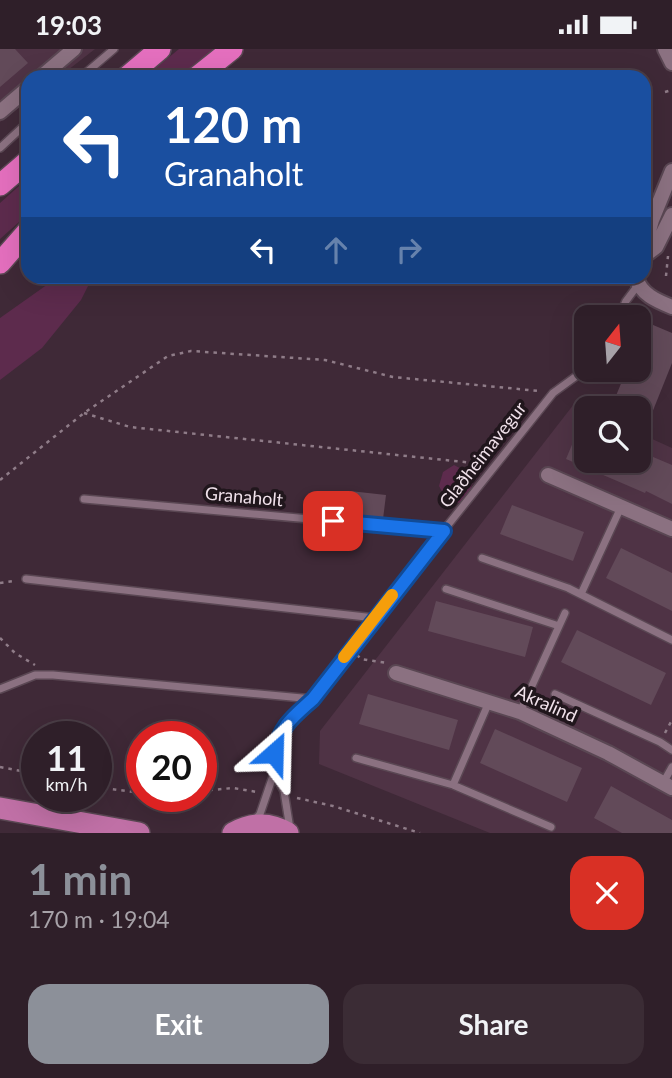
<!DOCTYPE html>
<meta charset="utf-8">
<style>
:root{--surface:#2f1f29;--page:#3b2c35;--text:#f1f3f6;--muted:#a7a2a8;--line:#4a3d46;--accent:#8c9099}
body{margin:0;font-family:Lato,sans-serif;background:var(--page);color:var(--text);height:100vh;display:flex;flex-direction:column;font-size:26px;white-space:nowrap}
*{box-sizing:border-box;margin:0}
p{font-size:23px;color:var(--muted)}
.icon{flex:none;width:38px;height:38px;fill:none;stroke:currentColor;stroke-width:2;stroke-linecap:round;stroke-linejoin:round}
.map{position:relative;height:784px;overflow:hidden}
.drawer{display:flex;flex-direction:column;background:var(--surface);flex:1}
.drawer>*{flex:none}
.top-card{position:absolute;left:21px;top:21px;width:630px;height:214px;border-radius:21px;box-shadow:0 7px 28px #0002,0 0 0 2px var(--line);background:#1a4fa0;color:#fff;overflow:hidden}
.needle{width:46px;rotate:17deg}
.fabs{position:absolute;left:574px;top:256px;display:grid;gap:14px}
.fabs a{display:grid;place-items:center;width:77px;height:77px;border-radius:14px;background:var(--surface);box-shadow:0 7px 28px #0002,0 0 0 2px var(--line);font-size:35px}
.speed{position:absolute;left:21px;top:672px;display:flex;gap:14px;font-size:35px;font-weight:700;text-align:center}
.speed>*{display:grid;place-content:center;width:91px;height:91px;border-radius:50%;background:var(--surface);box-shadow:0 7px 28px #0002,0 0 0 2px var(--line);line-height:1}
.speed small{font-size:18px;font-weight:400}
.speed .limit{border:10px solid #d22;background:#fff;color:#111}
.pin{position:absolute;display:grid;place-items:center;width:60px;height:60px;color:#fff;margin:-30px;border-radius:14px;box-shadow:0 4px 10px #0006}
.me{position:absolute;width:77px;margin:-38px;rotate:25deg;stroke-linejoin:round;filter:drop-shadow(0 0 5px #0008)}
.turn{display:flex;align-items:center;gap:24px;height:147px;padding:0 28px;font-size:32px}
.turn .icon{width:91px;height:91px;stroke-width:2.5}
.turn b{display:block;font-size:49px;line-height:60px}
.lanes{display:flex;align-items:center;height:66px;padding:0 28px;background:#0003;justify-content:center;gap:35px;direction:ltr}
.lanes .off{opacity:.35}
.round{display:grid;place-items:center;flex:none;width:74px;height:74px;border-radius:21px;background:var(--page)}
.summary{display:flex;align-items:center;justify-content:space-between;height:119px;padding:0 28px}
h1{font-size:42px;font-weight:700;line-height:52px;color:var(--accent)}
.cta{display:flex;gap:14px;margin-top:auto;padding:14px 28px}
.cta a{flex:1;height:80px;border-radius:21px;background:var(--accent);color:#fff;font-size:28px;font-weight:700;line-height:80px;text-align:center}
.cta a+a{background:var(--page);color:var(--text)}
.status{display:flex;justify-content:space-between;align-items:center;height:49px;padding:0 35px;background:var(--surface);direction:ltr}
.status svg{height:19px;fill:currentColor}
.map>svg:first-child{display:block}
.built{fill:#4f3345}
.green{fill:#5d2b4d}
.building{fill:#624a59}
.lines{fill:none;stroke-linecap:round;stroke-linejoin:round}
.lane-casing{stroke:#5a4753;stroke-width:10}
.street-casing{stroke:#5a4753;stroke-width:18}
.primary-casing{stroke:#5a4753;stroke-width:24}
.highway-casing{stroke:#5a4753;stroke-width:24}
.path{stroke:#8f7c88;stroke-width:2.5;stroke-dasharray:3.5 5;stroke-linecap:butt}
.lane{stroke:#8b7181;stroke-width:7}
.street{stroke:#8b7181;stroke-width:14}
.primary{stroke:#c070a6;stroke-width:21}
.highway{stroke:#e46fbe;stroke-width:21}
.route-casing{stroke:#114b97;stroke-width:18}
.route{stroke:#1a73e8;stroke-width:12}
.slow{stroke:#f59e0b;stroke-width:12}
.labels{text-anchor:middle;stroke-width:7;stroke-linejoin:round;paint-order:stroke}
.street-label{font-size:18px;fill:#f1e2eb;stroke:#20161c}
</style>
<div class="status"><b>19:03</b><svg viewBox="0 0 49 12"><path d="M0 12V9h3v3zM5 12V6h3v6zM10 12V3h3v9zM15 12V0h3v12zM26 1h20v11H26zM47 4h2v5h-2z"/></svg></div>
<div class="map">
<svg width="672" height="784" viewBox="0 0 672 784">
<rect width="100%" height="100%" fill="#3f2937"/>
<!-- built -->
<path class="built" d="M0,0h95l-36,28h-31v24l-28,21z
M574,355l12,6v50h53v-27l33,15v385h-182l-171,-69 1,-33z"/>
<!-- green -->
<path class="green" d="M179,0h40l-34,28h-40z
M28,129v36l-28,25v-36z
M58,228l34,1 -11,22 -39,48 -42,32v-62z
M454,416l19,10 -2,14 -12,14 -13,-4 -7,-13 4,-14z"/>
<!-- building -->
<path class="building" d="M0,0h15l13,14 -28,24z
M646,273l26,11v30l-22,55 -11,-5v-5h-14l-12,-5 14,-34h12v-29z
M586,362v49h53v-9l33,14v39l-26,-13 -1,2 -79,-34z
M350,442l36,4 -3,24 -36,-4z
M512,456l72,27 -11,29 -73,-27z
M621,499l51,25v38l-66,-33z
M436,552l97,26 -8,30 -97,-26z
M577,581l89,43 -15,32 -90,-43z
M368,645l90,26 -9,30 -90,-26z
M495,680l87,39 -15,34 -87,-39z
M611,737l61,34v13h-50l-28,-15z"/>
<g class="lines">
<!-- lane casing -->
<g class="lane-casing">
<path id="lane" d="M81,28l33,-28
M0,99l28,-26
M619,268l7,-16 12,-16
M84,450l360,32
M482,509l86,30 104,52
M26,530l349,39
M446,540l113,37
M581,545l40,-87
M0,640l35,-14h18l260,24
M555,645l105,48 12,8
M520,663l45,-99
M356,709l97,27 98,42
M274,724l10,18 6,38
M663,734l9,-16
M453,736l36,-83
M255,771l5,-6 14,-41v-20l5,-19 9,-12 25,-23 45,-61 195,-245 33,-24"/>
</g>
<!-- street casing -->
<g class="street-casing">
<path id="street" d="M665,0l7,14
M41,28l33,-28
M0,63l28,-24
M644,200l8,-29 20,-49
M644,207l12,-9 16,-32
M636,228c4,17 21,24 36,30
M548,426l124,54
M396,624l124,39 88,41 64,35"/>
</g>
<!-- primary casing -->
<g class="primary-casing">
<path id="primary" d="M0,759l139,25
M233,784c18,-10 37,-11 55,0"/>
</g>
<!-- highway casing -->
<g class="highway-casing">
<path id="highway" d="M127,28l33,-28
M197,28l35,-28
M0,136l28,-24
M0,214l28,-32"/>
</g>
<!-- path -->
<path class="path" d="M665,43l7,-2
M666,227l2,-20
M84,364l46,14 353,37
M0,431l84,-67 84,-57 23,-5 134,9 68,17 146,14
M0,534l14,-2
M0,589l15,15 20,12
M357,606l4,4 26,4
M665,684l7,-13
M0,718l37,7
M96,738l46,6
M201,742l32,-3 24,4
M297,749l36,8 87,27"/>
<!-- lane -->
<use href="#lane" class="lane"/>
<!-- street -->
<use href="#street" class="street"/>
<!-- primary -->
<use href="#primary" class="primary"/>
<!-- highway -->
<use href="#highway" class="highway"/>
</g>
<g class="lines">
<!-- route casing -->
<g class="route-casing">
<path id="route" d="M274,704c8,-29 18,-35 39,-54l131,-168 -111,-10"/>
</g>
<!-- route -->
<use href="#route" class="route"/>
<!-- slow -->
<path class="slow" d="M344,608l48,-62"/>
</g>
<g class="labels">
<!-- street labels -->
<g class="street-label">
<text transform="translate(483 406) rotate(-52)" y="6">Glaðheimavegur</text>
<text transform="translate(244 448) rotate(5)" y="6">Granaholt</text>
<text transform="translate(546 655) rotate(24)" y="6">Akralind</text>
</g>
</g>
</svg>
<div class="fabs">
<a><svg class="needle" viewBox="-14 -14 28 28"><path d="M0-13l5 13h-10z" fill="#e53935"/><path d="M0 13l5-13h-10z" fill="#a7a2a8"/></svg></a>
<a><svg class="icon" aria-label="search" viewBox="0 0 24 24"><circle cx="10" cy="10" r="6"/><path d="M15 15l6 6"/></svg></a>
</div>
<div class="speed"><div>11<small>km/h</small></div><div class="limit">20</div></div>
<div class="pin" style="left:333px;top:472px;background:#d93025"><svg class="icon" aria-label="arrive" viewBox="0 0 24 24"><path d="M6 21V4h12l-3 4 3 4H6"/></svg></div>
<svg class="me" style="left:274px;top:704px" viewBox="-20 -20 40 40"><path d="M0-17L14 15 0 8-14 15z" fill="#1a73e8" stroke="#fff" stroke-width="4"/></svg>
<div class="top-card">
<div class="turn"><svg class="icon" aria-label="left" viewBox="0 0 24 24"><path d="M17 20v-9H6M10 6l-5 5 5 5"/></svg><div><b>120 m</b>Granaholt</div></div>
<div class="lanes"><svg class="icon" aria-label="left" viewBox="0 0 24 24"><path d="M17 20v-9H6M10 6l-5 5 5 5"/></svg><svg class="icon off" aria-label="ahead" viewBox="0 0 24 24"><path d="M12 20V5M6 11l6-6 6 6"/></svg><svg class="icon off" aria-label="right" viewBox="0 0 24 24"><path d="M7 20v-9h11M14 6l5 5-5 5"/></svg></div>
</div>
</div>
<section class="drawer">
<div class="summary"><div><h1>1 min</h1><p>170 m · 19:04</p></div><a class="round" style="background:#d93025;color:#fff"><svg class="icon" aria-label="close" viewBox="0 0 24 24"><path d="M6 6l12 12M18 6L6 18"/></svg></a></div>
<div class="cta"><a>Exit</a><a>Share</a></div>
</section>
